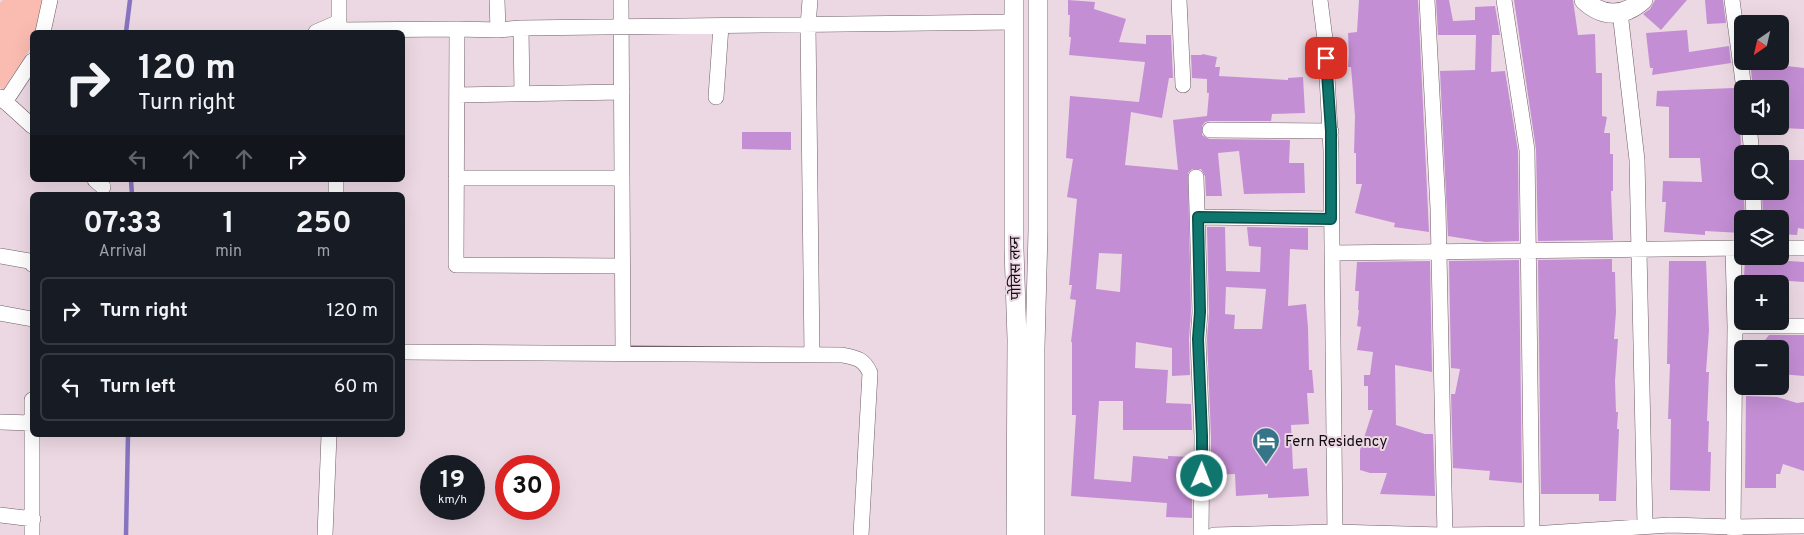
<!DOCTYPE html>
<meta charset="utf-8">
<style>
:root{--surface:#171b24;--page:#20242c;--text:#f1f3f6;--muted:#9ea1a6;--line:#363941}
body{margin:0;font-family:Overpass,"Noto Sans Devanagari",sans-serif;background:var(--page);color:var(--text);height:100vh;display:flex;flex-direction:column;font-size:19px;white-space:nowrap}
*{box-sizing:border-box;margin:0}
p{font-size:16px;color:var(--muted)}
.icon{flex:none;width:28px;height:28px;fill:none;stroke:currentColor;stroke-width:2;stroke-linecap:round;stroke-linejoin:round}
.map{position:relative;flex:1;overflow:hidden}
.sheet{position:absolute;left:30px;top:192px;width:375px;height:245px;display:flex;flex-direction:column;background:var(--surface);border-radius:8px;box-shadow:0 5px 20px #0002}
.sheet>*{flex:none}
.hud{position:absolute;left:30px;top:30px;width:375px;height:152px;border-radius:8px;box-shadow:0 5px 20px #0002;background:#171b24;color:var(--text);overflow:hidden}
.needle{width:32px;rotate:214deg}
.fabs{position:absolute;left:1734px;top:15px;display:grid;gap:10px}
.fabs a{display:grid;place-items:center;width:55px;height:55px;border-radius:8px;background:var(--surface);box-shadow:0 5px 20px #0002;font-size:25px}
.speed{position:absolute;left:420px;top:455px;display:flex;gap:10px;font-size:25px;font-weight:700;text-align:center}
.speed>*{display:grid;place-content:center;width:65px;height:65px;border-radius:50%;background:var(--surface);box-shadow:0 5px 20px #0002;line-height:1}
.speed small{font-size:12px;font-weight:400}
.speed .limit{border:8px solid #d22;background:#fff;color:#111}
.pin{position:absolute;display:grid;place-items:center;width:42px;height:42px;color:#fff;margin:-21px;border-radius:10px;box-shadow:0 2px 8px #0006}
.me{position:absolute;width:55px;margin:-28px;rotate:1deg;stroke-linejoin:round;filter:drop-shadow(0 0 4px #0008)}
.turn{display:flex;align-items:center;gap:18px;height:105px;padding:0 25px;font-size:22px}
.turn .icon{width:65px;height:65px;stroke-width:2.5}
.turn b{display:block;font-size:35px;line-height:42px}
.lanes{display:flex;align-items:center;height:48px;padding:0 25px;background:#0003;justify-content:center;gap:25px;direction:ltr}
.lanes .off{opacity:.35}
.eta{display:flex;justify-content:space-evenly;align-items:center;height:85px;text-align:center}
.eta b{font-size:30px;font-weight:700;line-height:35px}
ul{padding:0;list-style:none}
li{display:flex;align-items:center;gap:15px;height:68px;margin:0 10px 8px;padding:0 15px;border:2px solid var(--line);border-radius:8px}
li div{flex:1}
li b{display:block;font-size:19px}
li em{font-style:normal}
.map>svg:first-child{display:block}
.green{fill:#fabcb1}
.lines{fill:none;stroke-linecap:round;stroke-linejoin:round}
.stream{stroke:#8674c1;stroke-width:4.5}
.building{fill:#c48ed5;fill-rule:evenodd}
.minor-casing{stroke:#6f5e68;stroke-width:16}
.tertiary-casing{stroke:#6f5e68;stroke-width:20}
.minor{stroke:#fff;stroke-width:15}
.tertiary{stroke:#fff;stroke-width:19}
.route-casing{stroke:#0a4d48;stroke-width:12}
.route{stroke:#0f766e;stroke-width:9}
.labels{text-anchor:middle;stroke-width:4;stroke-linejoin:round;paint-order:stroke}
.street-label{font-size:15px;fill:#120c0f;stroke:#ecd8e3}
.poi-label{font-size:15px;fill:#120c0f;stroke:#ecd8e3;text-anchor:start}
</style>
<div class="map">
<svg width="1804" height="535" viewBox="0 0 1804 535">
<rect width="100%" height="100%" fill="#ecd8e3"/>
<!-- green -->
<path class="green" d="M3,0h40l-6,32h-5v14l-29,44 -3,-3v-84z"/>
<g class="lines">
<!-- stream -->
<path class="stream" d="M126,32l4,-32
M131,180l1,15
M126,535l2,-100"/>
</g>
<!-- building -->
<path class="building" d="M1068,0l27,2 -1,7 32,10 -7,23 27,2v-9h25l2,43h-4l-7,40 -31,-6 -6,53 53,5 -5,-50 34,-4 2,-23h-2v-14l-15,-1 -1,-23h11v-1l15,3 -2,10h5l-1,9 69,4v-2l15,-1 2,36 -33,1 -1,7h-61l-5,1 -3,4v9l7,4 81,1 -1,23h15l1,30 -61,1 -5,-43 -21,2 4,43h-16l-1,-20 -4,-7h-9l-4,4 3,139 -2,27 1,36 -18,1v-28l-36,-6 -1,26 33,2 -2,33 25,1 1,26h-69v-29h-24l-5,78 37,3 2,-26 35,3v-3l24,1v61l-26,-1 1,-14 -96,-7 5,-81h-4v-73h-1l5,-42 -6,-1 2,-14h-3l8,-86 -10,-2 6,-38 -7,-1 4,-62 69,6 6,-40 -76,-7 2,-18h-2l1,-22h-2zM1099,253l23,1 -2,38 -24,-3z
M1359,0h59l11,232 -35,-5 1,-4 -40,-10 7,-29h-6v-31h-2l1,-37 -4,-49h-3l1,-13 -1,-21 9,-1z
M1436,0h13l4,21 22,-1v-13l20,-1 5,29h-8l-1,37 14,-1 13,80 1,90 -34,1 -37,-6 -8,-165 35,-1 1,-35h-38z
M1514,0h59l5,35 17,-1 1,39h6v43l5,1 -3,16h6v21h3v37h-2l2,49 -75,1 -2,-92z
M1655,0h32l-26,30 -18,-16 7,-5z
M1705,0h18l3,23 -19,1z
M1687,30l2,22 40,-6 2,17 -79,12 1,-7h-3l-4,-35z
M1750,61h37v5l17,2v61l-24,-1v-42l-27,2z
M1734,88l2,6 5,4 1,15v7l-2,7 5,92h-3v14l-37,-2v4l-41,-3 2,-30h-4l1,-21 39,1 -2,-24h-31v-51l-13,-1 1,-15z
M742,132h49v18l-49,-1z
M1780,160h24v69l-6,-1 -1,7 -17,-1v-15h-17l-1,-27 18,-1z
M1207,227h18l1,44 34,1 1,-25 -12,-1 -2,-19 61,1v22l-18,-1 -2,57 18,-2 2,24 1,42h3l2,23h-7l2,31 -18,1 2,44 14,-1 2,28 -41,2v-4l-32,2 -1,-22 -24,1v-38l-4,-98 2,-27zM1226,287l40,2 -4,40h-28l1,-14 -10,-1z
M1745,258l59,4v20l-60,-4z
M1612,259v13h3l1,40 -2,27h4l-3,42 1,31h2l-1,17h2l-3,72h-17v-7h-58l-3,-234z
M1519,260l3,223 -33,-3 1,-9 -37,-3 -2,-74h4l5,-25 -9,-1 -2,-107z
M1430,261l2,111 -37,-7 1,60 29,9h8l2,62 -55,-2 7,-21h-17l-10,-3v-20l13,-40h-5v-24h-4v-11h6l3,-23 -16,-2 4,-23 -4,-1 2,-16h-1l1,-19h-4l2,-29z
M1669,261h37l3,69 -3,42h3l-2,49h2l-1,31h3l-1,39 -40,-1 1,-71h-3l2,-55h-3z
M1769,335h35v41l-24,-2v-25h-22z
M1746,396l31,1 20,6 7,-1v69l-21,-7 -3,10h-4v14h-31z"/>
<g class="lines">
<!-- minor casing -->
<g class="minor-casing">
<path id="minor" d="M339,0v30
M497,0l1,30
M621,0l2,354
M810,0l-2,26 4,329
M1179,0l4,85
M1320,0l5,39 6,111 4,385
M1427,0l11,208 7,327
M1504,0l23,150 5,384
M1732,0l12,89
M1620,12l17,148 8,366
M521,28l1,66
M457,29l-1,236 166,1
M43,32l7,-32
M316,32l23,-10
M339,32v-2l118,-1 41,1 23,-2 494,-6
M457,95l165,-3
M0,97l32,29
M716,97l5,-71
M5,102l27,-41
M1749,126l3,28
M1210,130l121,1
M1196,177l4,135 -2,27 4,98 -1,98
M456,178h166
M95,180l8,7
M1753,191l1,28
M336,195v-15
M1198,217l133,2
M1733,248l2,78 -2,201 2,8
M1780,248h24
M1332,253l410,-5
M0,256l29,5 3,3
M0,313l32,6
M1735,326h69
M402,352l440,3c15,3 22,4 28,18l-9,162
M0,422l32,1
M0,515l33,4
M32,535v-135
M325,535l4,-100
M1214,535l121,-3 107,3
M1450,535l82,-1 138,-9 63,2 71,-1"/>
</g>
<!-- tertiary casing -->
<g class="tertiary-casing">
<path id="tertiary" d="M1014,0v249l3,90 -1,196
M1584,0c19,18 40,17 59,0
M1035,535v-187l3,-117v-231"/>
</g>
<!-- minor -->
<use href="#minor" class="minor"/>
<!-- tertiary -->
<use href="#tertiary" class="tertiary"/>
</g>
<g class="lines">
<!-- route casing -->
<g class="route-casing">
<path id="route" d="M1202,476v-40l-4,-97 2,-27 -2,-95 133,2v-88l-5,-73"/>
</g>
<!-- route -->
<use href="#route" class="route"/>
</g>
<!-- icons -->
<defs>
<g id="hotel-pin" transform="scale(1.4375)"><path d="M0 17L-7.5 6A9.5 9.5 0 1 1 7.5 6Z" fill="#367589" stroke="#ecd8e3"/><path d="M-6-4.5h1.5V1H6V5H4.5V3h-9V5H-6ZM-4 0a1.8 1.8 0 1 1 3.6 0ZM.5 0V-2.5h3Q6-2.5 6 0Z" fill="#fff"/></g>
</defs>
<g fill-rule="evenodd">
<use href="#hotel-pin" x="1266" y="441"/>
</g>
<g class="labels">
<!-- street labels -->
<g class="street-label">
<text transform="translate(1015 268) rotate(-91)" y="5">पोलिस लय्न</text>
</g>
<!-- poi labels -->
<g class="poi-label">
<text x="1285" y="446">Fern Residency</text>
</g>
</g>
</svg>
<div class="fabs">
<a><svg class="needle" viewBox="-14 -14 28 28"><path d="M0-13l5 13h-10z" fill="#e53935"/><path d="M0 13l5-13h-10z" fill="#9ea1a6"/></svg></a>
<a><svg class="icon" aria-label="sound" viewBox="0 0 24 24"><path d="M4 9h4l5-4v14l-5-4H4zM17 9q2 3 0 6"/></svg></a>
<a><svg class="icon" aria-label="search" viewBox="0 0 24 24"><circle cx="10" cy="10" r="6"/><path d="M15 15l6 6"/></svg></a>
<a><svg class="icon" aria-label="layers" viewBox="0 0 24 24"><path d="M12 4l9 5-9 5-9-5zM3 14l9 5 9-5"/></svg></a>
<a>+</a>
<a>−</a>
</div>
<div class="speed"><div>19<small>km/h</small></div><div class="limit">30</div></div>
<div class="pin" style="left:1326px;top:58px;background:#d93025"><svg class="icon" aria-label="arrive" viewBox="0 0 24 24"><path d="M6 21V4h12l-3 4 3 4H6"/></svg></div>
<svg class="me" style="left:1202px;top:476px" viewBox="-20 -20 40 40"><circle r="17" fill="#0f766e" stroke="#fff" stroke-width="3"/><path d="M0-11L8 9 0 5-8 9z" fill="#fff"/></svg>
<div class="hud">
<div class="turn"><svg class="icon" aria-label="right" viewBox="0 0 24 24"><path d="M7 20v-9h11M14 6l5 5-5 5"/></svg><div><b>120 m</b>Turn right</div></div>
<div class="lanes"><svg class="icon off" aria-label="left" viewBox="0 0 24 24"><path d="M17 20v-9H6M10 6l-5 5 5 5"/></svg><svg class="icon off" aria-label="ahead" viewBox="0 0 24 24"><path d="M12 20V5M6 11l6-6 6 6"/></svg><svg class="icon off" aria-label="ahead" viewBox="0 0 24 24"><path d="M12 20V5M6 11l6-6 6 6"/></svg><svg class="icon" aria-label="right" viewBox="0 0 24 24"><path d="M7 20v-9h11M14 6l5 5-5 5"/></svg></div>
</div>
<section class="sheet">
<div class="eta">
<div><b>07:33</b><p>Arrival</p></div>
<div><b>1</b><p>min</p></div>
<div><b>250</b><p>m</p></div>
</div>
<ul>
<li><svg class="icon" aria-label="right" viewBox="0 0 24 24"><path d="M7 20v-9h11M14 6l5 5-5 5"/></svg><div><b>Turn right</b></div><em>120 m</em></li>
<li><svg class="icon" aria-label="left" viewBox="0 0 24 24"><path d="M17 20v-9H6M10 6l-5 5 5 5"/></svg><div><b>Turn left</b></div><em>60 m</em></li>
</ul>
</section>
</div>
